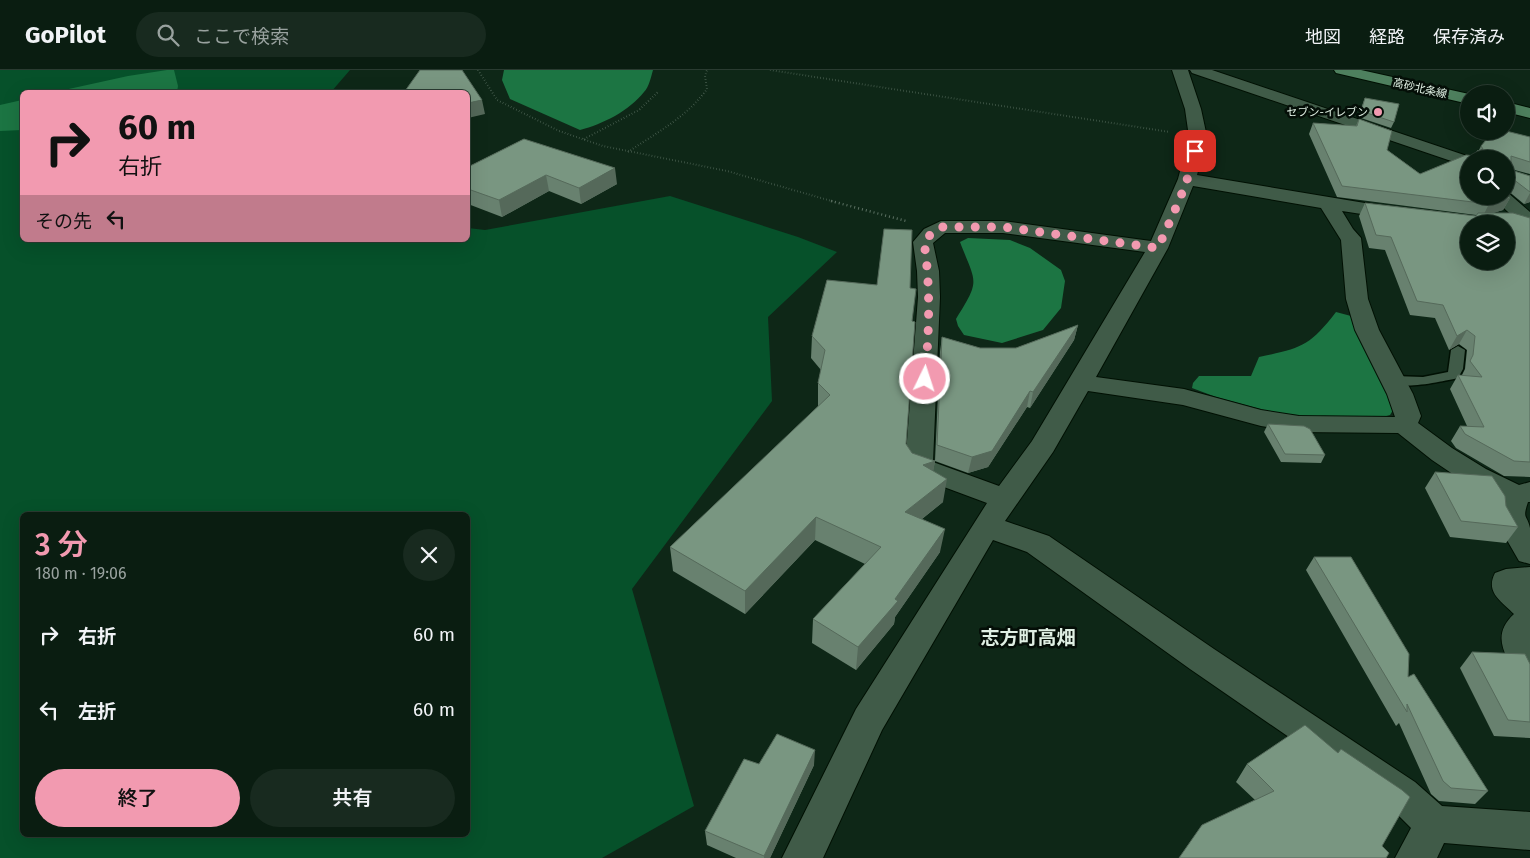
<!DOCTYPE html>
<html lang="ja">
<meta charset="utf-8">
<style>
:root{--surface:#0a1d11;--page:#182a1f;--text:#f1f3f6;--muted:#99a29f;--line:#2a3b31;--accent:#f29ab0}
body{margin:0;font-family:"Fira Sans","Noto Sans JP",sans-serif;background:var(--page);color:var(--text);height:100vh;display:flex;flex-direction:column;font-size:19px;white-space:nowrap}
*{box-sizing:border-box;margin:0}
p{font-size:16px;color:var(--muted)}
.icon{flex:none;width:28px;height:28px;fill:none;stroke:currentColor;stroke-width:2;stroke-linecap:round;stroke-linejoin:round}
.map{position:relative;flex:1;overflow:hidden}
.details{position:absolute;left:20px;top:442px;width:450px;height:325px;display:flex;flex-direction:column;background:var(--surface);border-radius:8px;box-shadow:0 5px 20px #0002,0 0 0 1px var(--line)}
.details>*{flex:none}
.top-card{position:absolute;left:20px;top:20px;width:450px;height:152px;border-radius:8px;box-shadow:0 5px 20px #0002,0 0 0 1px var(--line);background:#f29ab0;color:#111;overflow:hidden}
.tools{position:absolute;left:1460px;top:15px;display:grid;gap:10px}
.tools a{display:grid;place-items:center;width:55px;height:55px;border-radius:50%;background:var(--surface);box-shadow:0 5px 20px #0002,0 0 0 1px var(--line);font-size:25px}
.pin{position:absolute;display:grid;place-items:center;width:42px;height:42px;color:#fff;margin:-21px;border-radius:10px;box-shadow:0 2px 8px #0006}
.me{position:absolute;width:55px;margin:-28px;rotate:4deg;stroke-linejoin:round;filter:drop-shadow(0 0 4px #0008)}
.turn{display:flex;align-items:center;gap:18px;height:105px;padding:0 15px;font-size:22px}
.turn .icon{width:65px;height:65px;stroke-width:2.5}
.turn b{display:block;font-size:35px;line-height:42px}
.then{display:flex;align-items:center;height:48px;padding:0 15px;background:#0003;gap:10px;font-size:19px}
.round{display:grid;place-items:center;flex:none;width:52px;height:52px;border-radius:26px;background:var(--page)}
.headline{display:flex;align-items:center;justify-content:space-between;height:85px;padding:0 15px}
h1{font-size:30px;font-weight:600;line-height:38px;color:var(--accent)}
.cta{display:flex;gap:10px;margin-top:auto;padding:10px 15px}
.cta a{flex:1;height:58px;border-radius:30px;background:var(--accent);color:#111;font-size:20px;font-weight:600;line-height:58px;text-align:center}
.cta a+a{background:var(--page);color:var(--text)}
ul{padding:0;list-style:none}
li{display:flex;align-items:center;gap:15px;height:75px;padding:0 15px}
li div{flex:1}
li b{display:block;font-size:19px}
li em{font-style:normal}
header{display:flex;align-items:center;gap:30px;box-sizing:border-box;height:70px;padding:0 25px;background:var(--surface);border-bottom:1px solid var(--line)}
header strong{font-size:24px}
nav{display:flex;gap:28px;margin-inline-start:auto;font-size:18px}
.search{width:350px;height:45px;background:var(--page);display:flex;align-items:center;gap:12px;box-sizing:border-box;padding:0 18px;border-radius:28px;color:var(--muted);font-size:19px}
.map>svg:first-child{display:block}
.green{fill:#06512a;fill-rule:evenodd}
.water{fill:#1c7543}
.lines{fill:none;stroke-linecap:round;stroke-linejoin:round}
.service-casing{stroke:#001003;stroke-width:3}
.minor-casing{stroke:#001003;stroke-width:2}
.primary-casing{stroke:#001003;stroke-width:2}
.path-far1{stroke:#5d7264;stroke-width:2;stroke-dasharray:0.5 2.5;stroke-linecap:butt}
.path{stroke:#5d7264;stroke-width:2.5;stroke-dasharray:1 3;stroke-linecap:butt}
.service{fill:#405b48;fill-rule:evenodd}
.minor{fill:#405b48;fill-rule:evenodd}
.primary{fill:#4e805e;fill-rule:evenodd}
.wall{fill:#68816f}
.shaded-wall{fill:#55695a}
.building{fill:#799681;stroke:#55695a;fill-rule:evenodd}
.route{stroke:#f29ab0;stroke-width:9;stroke-dasharray:0 16.2}
.poi-dot{fill:#f29ab0;stroke:#040e07;stroke-width:2}
.labels{text-anchor:middle;stroke-width:5;stroke-linejoin:round;paint-order:stroke}
.far-street-label{font-size:11px;fill:#dfefe3;stroke:#040e07}
.far-poi-label{font-size:11px;fill:#dfefe3;stroke:#040e07;text-anchor:end}
.near-quarter-label{font-size:19px;font-weight:bold;fill:#dfefe3;stroke:#040e07}
</style>
<header>
<strong>GoPilot</strong>
<div class="search"><svg class="icon" aria-label="search" viewBox="0 0 24 24"><circle cx="10" cy="10" r="6"/><path d="M15 15l6 6"/></svg>ここで検索</div>
<nav><a>地図</a><a>経路</a><a>保存済み</a></nav>
</header>
<div class="map">
<svg width="1530" height="788" viewBox="0 0 1530 788">
<rect width="100%" height="100%" fill="#0e2717"/>
<!-- green -->
<path class="green" d="M0,0h350l-19,22h-309v148h446v-12l17,2 185,-34 128,41 39,15 -69,65 4,84 -140,188 62,217 -92,52h-602zM22,445h446v320h-446z"/>
<!-- water -->
<path class="water" d="M167,0h7l4,16 -1,6h-122l73,-16z
M504,0h149c-2,7 -4,17 -9,22 -15,19 -41,32 -64,38l-70,-31 -8,-19z
M22,30v30l-22,1v-26z
M968,168l42,2 20,8 31,22 4,11 -4,27 -18,22 -41,13 -38,-8 -6,-9 -2,-7c25,-40 20,-35 4,-77z
M1336,242l15,4 2,9 38,77 2,8 -3,5 -14,4 -98,-5 -62,-17 -24,-9 1,-5 6,-7h52l8,-19c42,-9 50,-10 77,-45z"/>
<g class="lines">
<!-- service casing -->
<g class="service-casing">
<path id="service" d="M1458,276l7,4 -2,19 -5,9c-14,3 -61,14 -71,2l7,-4 29,1 25,-5 3,-22z"/>
</g>
<!-- minor casing -->
<g class="minor-casing">
<path id="minor" d="M1172,0h16l13,39 6,28 -10,38 210,35 3,4 -3,4 -7,2 -58,-9 11,18 8,9 7,61 11,31 34,64 8,22 -3,7 34,25 34,21 33,16 11,-3v20h-2c-6,18 -1,12 2,26 0,11 0,25 0,36l-11,-3 -23,-40 -1,-8 5,-14 -34,-16 -34,-23 -34,-27 -99,-1 -38,-6 -78,-21 -95,-14 -35,61 -48,69 44,15 165,113 201,133 27,24 88,6v38l-86,-7 -7,15h-42l16,-30 -22,-22 -199,-137 -163,-117 -34,-12 -111,190 -59,128h-41l74,-149 131,-206 -78,-29 -4,-7 13,-170 -1,-26 -4,-29 11,-13 17,-8h62l148,20 27,-62 11,-42 -4,-28zM1193,116l128,22 20,32 5,59 9,31 32,64 8,23 -96,-1 -38,-6 -77,-21 -88,-12 72,-129zM945,163h58l142,19 -113,189 -33,45 -66,-24 7,-165 -1,-26 -6,-28z
M1190,0h22l264,89h-7v7l-6,-1 -271,-92z
M1507,122l23,20v16l-7,-2 -32,-30h15z
M1530,497v116l-12,-4c-12,-24 -28,-43 -4,-65 -13,-13 -29,-22 -19,-41l11,-4z"/>
</g>
<!-- primary casing -->
<g class="primary-casing">
<path id="primary" d="M1334,0h27l108,24v10l-133,-31z
M1506,32l24,6v10l-24,-6z"/>
</g>
<!-- path-far1 -->
<path class="path-far1" d="M478,0l19,30 62,31 44,15 124,25 108,31
M770,0l400,62
M584,69l55,-29 20,-19
M628,82c28,-19 59,-35 79,-63l-2,-13 2,-6"/>
<!-- path -->
<path class="path" d="M831,131l75,20"/>
<!-- service -->
<use href="#service" class="service"/>
<!-- minor -->
<use href="#minor" class="minor"/>
<!-- primary -->
<use href="#primary" class="primary"/>
</g>
<!-- wall -->
<path class="wall" d="M1365,28l29,24 -3,6 -33,-11z
M1359,49l28,31 33,24 54,-18 3,-5 2,-1 2,-4 49,-9v37l-19,-5v1l19,6v26l-6,2 -17,-14 -1,1v-32l-37,37 41,2 -7,12 -10,3 37,5v259l-26,-1 -48,-28 -5,-7 9,-15h7l-17,-37 8,-14h4l3,-6 2,-19 -8,-6 -10,6 -14,-32 -25,-3 -25,-65 -16,-2 -10,-32 6,-13 111,13v-1l-139,-18 -28,-63 4,-11 43,3z
M524,69l93,45 -36,20 -32,-13 -47,26 -34,-13v-37z
M910,218l2,33 -6,123 6,9 23,8 -2,10 10,31 -21,17 18,33 -45,65 -1,7 -38,46 -44,-27 1,-24 52,-55 -50,-24 -70,74 -72,-43 -3,-24 148,-140v-24l3,-13 -10,-12 1,-22z
M1078,255l-4,15 -44,68 -3,-1 -39,60 -20,6 -33,-12 5,-109 2,-15 38,11h36z
M1268,354l57,31 -4,8 -40,-1 -17,-30z
M1435,402l83,55 -12,16 -56,-6 -25,-49z
M1314,487l94,120 80,114 -13,13 -36,-3 -8,-7 -32,-71 -3,3 -90,-156z
M1472,582l58,12v74l-36,-2 -34,-68z
M759,694l55,1 -44,93h-34l-29,-13 -2,-14z
M1247,694l135,82 -127,-46 -19,-18z"/>
<!-- shaded-wall -->
<path class="shaded-wall" d="M482,30l3,14 -17,4v-15z
M615,98l2,16 -36,20 -2,-16z
M546,105l3,16 -47,26 -3,-17z
M1530,123v9l-6,2z
M1510,128l-7,12 -20,6 6,-12z
M1078,255l-4,15 -44,68 3,-16z
M1467,260l-8,14 -10,6 8,-14z
M1030,321l-3,16 -39,60 -20,6 4,-16z
M935,391l-4,23 -8,-19z
M947,409l-4,23 -41,33 3,-23z
M816,447l-1,23 -70,74v-23z
M945,459l-5,23 -45,65 -1,7 -38,46 2,-23 37,-48z
M815,680l-1,15 -44,93h-6v-2z"/>
<!-- building -->
<path class="building" d="M420,0h42l20,30 -14,3v-11h-86l23,-1z
M1365,28l34,6 -5,18 -33,-11z
M1359,49l33,12 -5,19 33,24 46,-19 10,1 1,-5 6,-2 -2,-3 10,-12 4,1 4,-4h7l24,6v25l-19,-6v14l19,6v16l-17,-13 -2,4h-5v-24h-37v37h37v-1l4,3 -21,6 -147,-18 -29,-63 44,3z
M524,69l91,29 -36,20 -33,-13 -47,25 -31,-11v-22z
M1365,133l111,13 2,-3h35l17,5v244l-16,-1 -49,-27 -5,-8 24,1 -26,-52 24,2 -12,-16 3,-6 2,-19 -8,-6 -10,6 -14,-31 -26,-4 -26,-64 -15,-2zM1469,154h37v37h-37z
M884,159l28,1 -2,58 6,1 -4,32 3,1 -9,122 6,9 23,8 -12,4 24,14 -42,33 40,17 -50,70 3,2 -40,46 -45,-28 68,-72 -65,-30 -71,74 -75,-44 160,-152 -12,-12 7,-33 -13,-14 15,-56 50,5z
M1078,255l-45,67 -3,-1 -38,60 -20,6 -35,-12 5,-108 38,11h36z
M1268,354l36,2 6,3 15,26 -40,-1z
M1435,402l57,4 13,20 1,10 12,21 -57,-6z
M1314,487h37l58,97 -1,23 6,-3 74,117 -37,-3 -8,-7 -36,-77v8z
M1472,582l53,2 5,10v58l-22,-2z
M1305,655l33,28 3,-4 61,41 8,7 -28,49 7,7 -3,5h-207l23,-33 72,-34 -27,-27z
M777,664l38,16 -51,106 -59,-25 39,-72 15,5z"/>
<g class="lines">
<!-- route -->
<path class="route" d="M925,309c4,-46 6,-91 -1,-137l7,-8 10,-7h62l155,21c14,-32 30,-63 37,-97"/>
</g>
<!-- markers -->
<circle class="poi-dot" cx="1378" cy="42" r="5"/>
<g class="labels">
<!-- far-street labels -->
<g class="far-street-label">
<text transform="translate(1420 18) rotate(13)" y="4">高砂北条線</text>
</g>
<!-- far-poi labels -->
<g class="far-poi-label">
<text x="1368" y="46">セブン-イレブン</text>
</g>
<!-- near-quarter labels -->
<g class="near-quarter-label">
<text x="1028" y="574">志方町高畑</text>
</g>
</g>
</svg>
<div class="tools">
<a><svg class="icon" aria-label="sound" viewBox="0 0 24 24"><path d="M4 9h4l5-4v14l-5-4H4zM17 9q2 3 0 6"/></svg></a>
<a><svg class="icon" aria-label="search" viewBox="0 0 24 24"><circle cx="10" cy="10" r="6"/><path d="M15 15l6 6"/></svg></a>
<a><svg class="icon" aria-label="layers" viewBox="0 0 24 24"><path d="M12 4l9 5-9 5-9-5zM3 14l9 5 9-5"/></svg></a>
</div>
<div class="pin" style="left:1195px;top:81px;background:#d93025"><svg class="icon" aria-label="arrive" viewBox="0 0 24 24"><path d="M6 21V4h12l-3 4 3 4H6"/></svg></div>
<svg class="me" style="left:925px;top:309px" viewBox="-20 -20 40 40"><circle r="17" fill="#f29ab0" stroke="#fff" stroke-width="3"/><path d="M0-11L8 9 0 5-8 9z" fill="#fff"/></svg>
<div class="top-card">
<div class="turn"><svg class="icon" aria-label="right" viewBox="0 0 24 24"><path d="M7 20v-9h11M14 6l5 5-5 5"/></svg><div><b>60 m</b>右折</div></div>
<div class="then">その先<svg class="icon" aria-label="left" viewBox="0 0 24 24"><path d="M17 20v-9H6M10 6l-5 5 5 5"/></svg></div>
</div>
<section class="details">
<div class="headline"><div><h1>3 分</h1><p>180 m · 19:06</p></div><a class="round"><svg class="icon" aria-label="close" viewBox="0 0 24 24"><path d="M6 6l12 12M18 6L6 18"/></svg></a></div>
<ul>
<li><svg class="icon" aria-label="right" viewBox="0 0 24 24"><path d="M7 20v-9h11M14 6l5 5-5 5"/></svg><div><b>右折</b></div><em>60 m</em></li>
<li><svg class="icon" aria-label="left" viewBox="0 0 24 24"><path d="M17 20v-9H6M10 6l-5 5 5 5"/></svg><div><b>左折</b></div><em>60 m</em></li>
</ul>
<div class="cta"><a>終了</a><a>共有</a></div>
</section>
</div>
